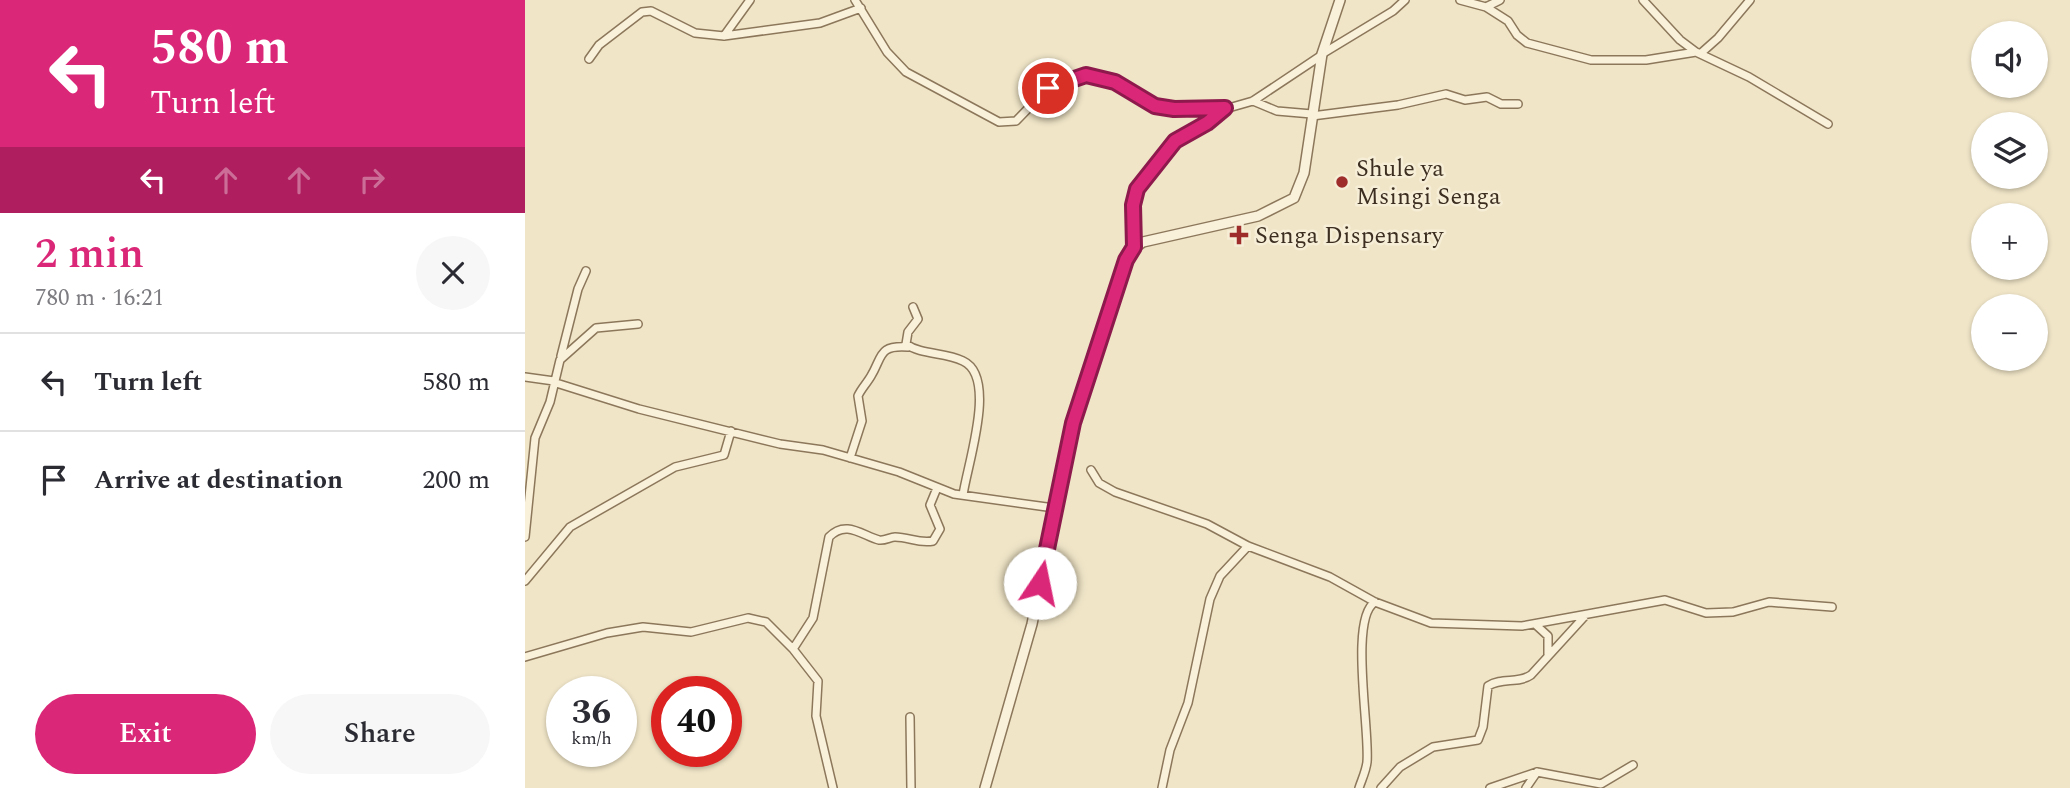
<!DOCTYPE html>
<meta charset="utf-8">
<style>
:root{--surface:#fff;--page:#f7f7f7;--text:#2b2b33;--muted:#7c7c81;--line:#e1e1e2;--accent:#db2777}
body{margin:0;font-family:Spectral,serif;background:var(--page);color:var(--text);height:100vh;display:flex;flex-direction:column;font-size:26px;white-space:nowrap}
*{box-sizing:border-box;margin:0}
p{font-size:23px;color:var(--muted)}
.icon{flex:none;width:38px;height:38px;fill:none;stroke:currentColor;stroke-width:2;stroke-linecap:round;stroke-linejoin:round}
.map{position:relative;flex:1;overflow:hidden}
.drawer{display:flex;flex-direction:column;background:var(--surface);width:525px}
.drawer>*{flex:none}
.top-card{background:#db2777;color:#fff;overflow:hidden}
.buttons{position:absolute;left:1446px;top:21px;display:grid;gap:14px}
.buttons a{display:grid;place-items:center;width:77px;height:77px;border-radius:50%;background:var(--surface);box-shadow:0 2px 5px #0004;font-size:35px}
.speed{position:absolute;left:21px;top:676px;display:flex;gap:14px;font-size:35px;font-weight:700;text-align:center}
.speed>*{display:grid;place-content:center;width:91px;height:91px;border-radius:50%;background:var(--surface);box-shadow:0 2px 5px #0004;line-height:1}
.speed small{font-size:18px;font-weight:400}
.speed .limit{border:10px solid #d22;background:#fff;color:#111}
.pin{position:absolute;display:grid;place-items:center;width:60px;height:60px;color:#fff;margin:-30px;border:4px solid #fff;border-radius:50%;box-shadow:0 2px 7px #0007}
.me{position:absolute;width:77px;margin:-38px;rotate:11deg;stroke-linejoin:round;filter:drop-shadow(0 0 5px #0008)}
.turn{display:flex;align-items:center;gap:24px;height:147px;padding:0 35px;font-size:32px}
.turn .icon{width:91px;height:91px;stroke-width:2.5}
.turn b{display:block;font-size:49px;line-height:60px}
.lanes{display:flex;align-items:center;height:66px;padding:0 35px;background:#0003;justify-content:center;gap:35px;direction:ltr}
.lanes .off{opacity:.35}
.round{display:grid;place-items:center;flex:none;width:74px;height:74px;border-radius:37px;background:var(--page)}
.overview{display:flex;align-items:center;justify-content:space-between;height:119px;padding:0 35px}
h1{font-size:42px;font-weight:600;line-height:52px;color:var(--accent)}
.primary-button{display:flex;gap:14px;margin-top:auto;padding:14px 35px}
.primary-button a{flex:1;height:80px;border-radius:42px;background:var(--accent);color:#fff;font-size:28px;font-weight:600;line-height:80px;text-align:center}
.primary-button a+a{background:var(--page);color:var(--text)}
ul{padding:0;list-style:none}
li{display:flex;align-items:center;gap:21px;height:98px;padding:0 35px;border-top:2px solid var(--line)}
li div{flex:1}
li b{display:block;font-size:26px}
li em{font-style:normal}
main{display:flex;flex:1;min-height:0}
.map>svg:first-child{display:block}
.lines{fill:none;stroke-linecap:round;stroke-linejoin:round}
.minor-casing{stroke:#8c775b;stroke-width:10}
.tertiary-casing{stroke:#8c775b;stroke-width:12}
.minor{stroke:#faf1db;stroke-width:7}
.tertiary{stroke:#faf1db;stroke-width:9}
.route-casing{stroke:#8e194d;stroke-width:18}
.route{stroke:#db2777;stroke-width:12}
.poi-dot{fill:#9d2c2a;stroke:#f7eed7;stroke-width:2.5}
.labels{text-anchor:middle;stroke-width:5;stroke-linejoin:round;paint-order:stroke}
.poi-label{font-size:24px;fill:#3c2e20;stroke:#f7eed7;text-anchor:start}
</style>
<main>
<section class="drawer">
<div class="top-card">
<div class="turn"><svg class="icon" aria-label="left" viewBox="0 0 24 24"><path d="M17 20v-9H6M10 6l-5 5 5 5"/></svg><div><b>580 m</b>Turn left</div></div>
<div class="lanes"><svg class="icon" aria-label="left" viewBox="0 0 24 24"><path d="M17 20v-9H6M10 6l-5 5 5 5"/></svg><svg class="icon off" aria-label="ahead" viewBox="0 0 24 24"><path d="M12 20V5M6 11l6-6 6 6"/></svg><svg class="icon off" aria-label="ahead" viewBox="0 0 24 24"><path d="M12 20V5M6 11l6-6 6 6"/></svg><svg class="icon off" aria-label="right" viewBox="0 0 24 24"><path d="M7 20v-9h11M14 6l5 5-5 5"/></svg></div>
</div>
<div class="overview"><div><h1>2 min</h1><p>780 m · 16:21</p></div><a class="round"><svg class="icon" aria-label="close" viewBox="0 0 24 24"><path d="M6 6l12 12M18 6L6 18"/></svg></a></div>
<ul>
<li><svg class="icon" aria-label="left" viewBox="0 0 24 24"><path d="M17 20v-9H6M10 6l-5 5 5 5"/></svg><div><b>Turn left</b></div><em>580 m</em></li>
<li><svg class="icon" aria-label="arrive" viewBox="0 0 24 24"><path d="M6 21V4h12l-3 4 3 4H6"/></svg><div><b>Arrive at destination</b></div><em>200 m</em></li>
</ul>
<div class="primary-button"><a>Exit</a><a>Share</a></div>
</section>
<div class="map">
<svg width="1545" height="788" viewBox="0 0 1545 788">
<rect width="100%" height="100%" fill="#f0e5c7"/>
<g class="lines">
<!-- minor casing -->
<g class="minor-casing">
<path id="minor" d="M330,0l32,52 19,20 93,50 17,-1 32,-33 37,-13 30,7 40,24 19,3h51l28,-8 69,-46
M935,0l26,7 14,-7
M1118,0l37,40 16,12 53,25 79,47
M961,7l22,14 9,14 10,8 64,17h55l50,-8
M199,36l26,-36
M797,54l71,-43 12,-11
M1175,54l18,-16 32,-38
M64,59l10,-14 43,-33 9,-1 44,22 29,3 96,-13 41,-15
M728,101l24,10 35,3
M787,116l86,-11 48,-11 19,6 22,-3 14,7h17
M609,247l-1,-42 4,-16 38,-48 32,-18 18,-14
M388,307l5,12 -10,13 -2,12c15,11 39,8 57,17 35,16 4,104 0,134
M36,356l17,-67 8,-18
M0,377l29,4
M28,382l86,27 141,35 43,6 76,22 55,22 100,14
M325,458l12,-37 -4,-25c3,-7 9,-13 13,-20 12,-20 7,-31 37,-29
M566,470l8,13 16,9 92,32 41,22 82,31 45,25 56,21 91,3 143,-26 41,13 27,-1 36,-10 63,5
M0,537l10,-99 15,-36 10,-42 36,-32 42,-4
M0,581l45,-54 105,-60 49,-12 7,-24
M1011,625l12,11v18
M0,657l82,-24 36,-6 48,5 57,-14 18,4 27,27
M385,717l1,71
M308,788l-17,-72 2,-35 -25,-32 20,-31 16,-81c17,-18 34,-1 50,3 6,1 11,-3 16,-3 14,0 24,7 38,4l7,-12 -10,-24 7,-17
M637,788l8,-38 18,-47 22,-104 10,-23 28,-30
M834,788c3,-9 7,-17 8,-26 3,-32 -18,-144 8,-160
M856,788l19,-21 33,-20 45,-7 5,-13 5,-41c14,-9 30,-2 43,-11l53,-58
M965,788l47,-16 64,12 32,-19
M1001,788l11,-16"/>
</g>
<!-- tertiary casing -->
<g class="tertiary-casing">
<path id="tertiary" d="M460,788l47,-164 41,-201 53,-163 5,-10 12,-8 115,-26 36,-18 10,-25 18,-119 18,-54"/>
</g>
<!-- minor -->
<use href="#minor" class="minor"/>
<!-- tertiary -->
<use href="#tertiary" class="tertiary"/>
</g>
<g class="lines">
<!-- route casing -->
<g class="route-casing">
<path id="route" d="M515,583l33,-160 53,-163 8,-13 -1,-42 4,-16 38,-48 32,-18 18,-15 -51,1 -19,-3 -40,-24 -29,-7 -38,13"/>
</g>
<!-- route -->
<use href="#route" class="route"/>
</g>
<!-- markers -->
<g class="poi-dot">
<circle cx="817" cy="182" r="7"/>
<path d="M710.5 224.5h7v7h7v7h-7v7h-7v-7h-7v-7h7z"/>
</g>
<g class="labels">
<!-- poi labels -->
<g class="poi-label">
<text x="831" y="176">Shule ya<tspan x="831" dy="28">Msingi Senga</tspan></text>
<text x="730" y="243">Senga Dispensary</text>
</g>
</g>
</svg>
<div class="buttons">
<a><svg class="icon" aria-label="sound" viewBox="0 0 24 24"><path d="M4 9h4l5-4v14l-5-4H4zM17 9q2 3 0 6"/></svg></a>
<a><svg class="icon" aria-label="layers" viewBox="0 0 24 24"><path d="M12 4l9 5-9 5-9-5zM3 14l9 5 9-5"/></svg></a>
<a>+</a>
<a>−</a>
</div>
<div class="speed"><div>36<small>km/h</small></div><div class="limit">40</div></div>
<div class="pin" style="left:523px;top:88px;background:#d93025"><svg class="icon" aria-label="arrive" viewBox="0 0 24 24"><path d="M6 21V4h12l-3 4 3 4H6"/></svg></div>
<svg class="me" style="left:515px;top:583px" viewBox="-20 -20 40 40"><circle r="19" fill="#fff"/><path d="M0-13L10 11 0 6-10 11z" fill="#db2777"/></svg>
</div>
</main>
